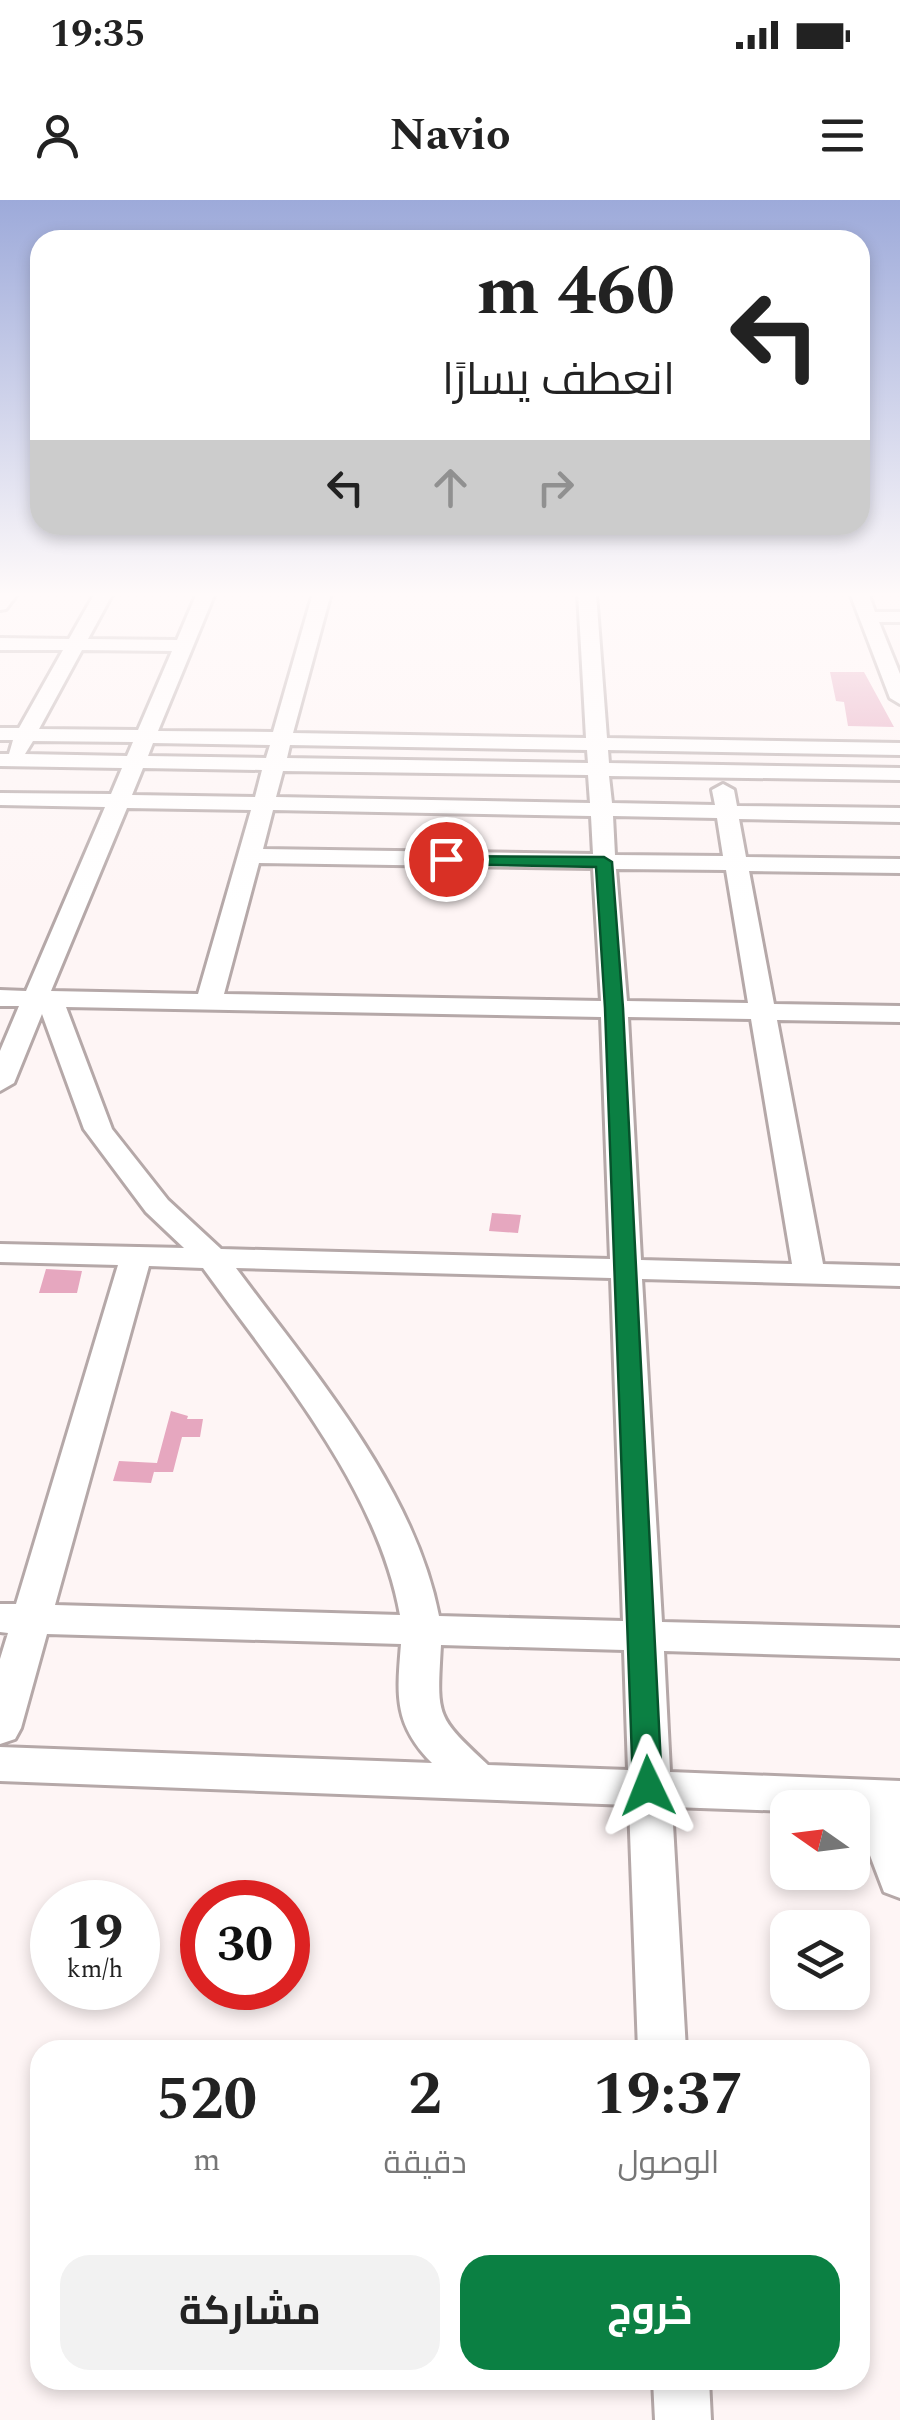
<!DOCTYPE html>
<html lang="ar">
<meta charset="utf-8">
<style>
:root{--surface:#fff;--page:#f2f2f2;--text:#222;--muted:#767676;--accent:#0b8043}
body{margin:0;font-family:Spectral,Cairo,serif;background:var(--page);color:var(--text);direction:rtl;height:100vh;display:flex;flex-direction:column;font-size:38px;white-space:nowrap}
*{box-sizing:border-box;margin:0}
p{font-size:32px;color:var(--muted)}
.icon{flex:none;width:55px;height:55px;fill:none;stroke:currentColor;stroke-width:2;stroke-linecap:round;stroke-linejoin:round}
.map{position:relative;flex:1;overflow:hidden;direction:ltr}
.details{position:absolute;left:30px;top:1840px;width:840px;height:350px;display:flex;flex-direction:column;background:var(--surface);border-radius:30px;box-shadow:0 5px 15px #0003;direction:rtl}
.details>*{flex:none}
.guide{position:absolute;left:30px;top:30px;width:840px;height:305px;border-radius:30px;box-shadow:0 5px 15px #0003;direction:rtl;background:#fff;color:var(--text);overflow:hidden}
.needle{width:65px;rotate:284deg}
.fabs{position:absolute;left:770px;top:1590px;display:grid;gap:20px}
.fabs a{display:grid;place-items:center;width:100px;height:100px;border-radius:20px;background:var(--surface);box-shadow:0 5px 15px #0003;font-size:50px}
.speed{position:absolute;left:30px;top:1680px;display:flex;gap:20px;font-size:50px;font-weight:700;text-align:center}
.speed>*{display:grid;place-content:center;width:130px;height:130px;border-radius:50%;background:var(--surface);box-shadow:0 5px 15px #0003;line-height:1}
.speed small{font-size:25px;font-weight:400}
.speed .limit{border:15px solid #d22;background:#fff;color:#111}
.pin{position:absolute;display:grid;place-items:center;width:85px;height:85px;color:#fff;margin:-42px;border:5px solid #fff;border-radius:50%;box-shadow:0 2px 10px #0007}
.me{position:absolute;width:110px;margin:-55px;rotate:358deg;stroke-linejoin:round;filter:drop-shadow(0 0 8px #0008)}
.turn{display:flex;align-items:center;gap:35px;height:210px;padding:0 30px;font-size:45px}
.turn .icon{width:130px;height:130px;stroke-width:2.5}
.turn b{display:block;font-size:70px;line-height:85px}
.lanes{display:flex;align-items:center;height:95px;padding:0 30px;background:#0003;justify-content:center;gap:50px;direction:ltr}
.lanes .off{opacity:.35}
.eta{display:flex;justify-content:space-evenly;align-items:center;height:170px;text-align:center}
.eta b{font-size:60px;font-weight:700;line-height:70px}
.action{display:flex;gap:20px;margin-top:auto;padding:20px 30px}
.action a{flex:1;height:115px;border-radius:30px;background:var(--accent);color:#fff;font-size:40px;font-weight:700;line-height:115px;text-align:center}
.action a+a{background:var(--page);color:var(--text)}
.status{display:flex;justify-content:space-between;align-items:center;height:70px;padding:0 50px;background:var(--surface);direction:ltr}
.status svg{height:28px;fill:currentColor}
header{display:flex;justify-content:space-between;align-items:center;height:130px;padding:0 30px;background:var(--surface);font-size:45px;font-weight:700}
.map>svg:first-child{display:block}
.building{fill:#e6a7bf}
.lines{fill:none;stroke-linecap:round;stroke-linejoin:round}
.minor-casing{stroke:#b5a8a8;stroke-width:6}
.minor{fill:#fff;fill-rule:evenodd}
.route{fill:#0b8043;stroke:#07532c;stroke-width:2.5}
</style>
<div class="status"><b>19:35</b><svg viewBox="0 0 49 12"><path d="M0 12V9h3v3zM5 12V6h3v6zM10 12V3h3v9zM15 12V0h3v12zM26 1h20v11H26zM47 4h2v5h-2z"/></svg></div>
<header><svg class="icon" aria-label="menu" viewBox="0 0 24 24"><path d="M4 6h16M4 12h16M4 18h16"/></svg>Navio<svg class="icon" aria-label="person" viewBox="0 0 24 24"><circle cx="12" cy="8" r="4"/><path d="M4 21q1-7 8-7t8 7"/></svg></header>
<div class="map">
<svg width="900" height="2220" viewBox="0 0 900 2220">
<rect width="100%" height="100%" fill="#fef5f5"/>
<!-- building -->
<path class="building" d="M830,472h34l30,55 -46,-1 -4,-24 -8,-1z
M492,1013l29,2 -3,18 -29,-2z
M46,1069l36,2 -5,22h-38z
M171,1211l17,5 -1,3h16l-3,18h-18l-9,35h-19l1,-4 -4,15 -38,-2 6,-20 38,2z"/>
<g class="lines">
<!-- minor casing -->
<g class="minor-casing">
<path id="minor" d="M0,393h18l-12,16 -6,1z
M95,393h18l-25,46 89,1 20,-47h18l-57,138 115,1 40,-139h18l-38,140 293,5 -8,-145h18l11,145 293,5v12l-292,-5 1,13 291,5v12l-291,-4 3,27 103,2 -3,-15 11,-6 11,6 3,16 163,2v14l-161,-3 7,38 154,2v14l-151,-2 25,133 126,2v16l-123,-2 46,244 77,2v20l-258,-7 20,343 238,6v30l-236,-7 6,121 230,9v117l-16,-6 -32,-84h-64v3l-116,-4 14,243h-48l-9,-245 -629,-24v-34l432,16c-39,-39 -35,-69 -31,-119l-354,-10 -26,94 -6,11 -15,5v-85l8,-26 -8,-1v-28h16l102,-339 -118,-3v-18l184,4 -38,-36 -62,-83 -42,-115 -28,69 -14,8v-40l19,-45h-19v-16l26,1 79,-184 -105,-2v-12l111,1 11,-26 -122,-2v-12h9l4,-14h-13v-12h19l44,-78h-63v-12l69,1zM82,450l90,1 -34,79 -99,-1zM33,541l100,1 -6,14 -102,-2zM153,543l117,2 -4,13 -118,-2zM290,545l297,5 1,13 -301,-5zM143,568l119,2 -7,27 -123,-2zM283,571l305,4 2,28 -314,-6zM127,608l124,2 -53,184 -147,-3zM273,610l318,6 2,38 -330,-5zM613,616l104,2 6,38 -108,-1zM259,663l334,5 8,133 -377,-7zM616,669l110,1 22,133 -121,-2zM66,807l535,10 9,242 -389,-10 -53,-49 -56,-71zM628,817l123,2 41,245 -151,-4zM149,1066l54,2c74,103 174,219 197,347l-345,-10zM236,1068l375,10 12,343 -184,-5c-25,-129 -126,-244 -203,-348zM441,1445l183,5 4,120 -140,-5c-53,-50 -51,-47 -47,-120z
M850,393h18l7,19h25v10h-21l21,52v30l-10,-6z
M653,2180h56l2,40h-56z"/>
</g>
<!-- minor -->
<use href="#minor" class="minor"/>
</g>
<!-- sky -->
<linearGradient id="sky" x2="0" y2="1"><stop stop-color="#9daada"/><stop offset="0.56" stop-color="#fffafa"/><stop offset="1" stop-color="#fffafa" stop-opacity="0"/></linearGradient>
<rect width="900" height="704" fill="url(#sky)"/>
<!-- route -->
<path class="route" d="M440,656l164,1 8,5 11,146 39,778 -4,9 -10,3 -11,-3 -4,-9 -28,-778 -9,-141 -150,-3 -8,-5z"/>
</svg>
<div class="fabs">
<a><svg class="needle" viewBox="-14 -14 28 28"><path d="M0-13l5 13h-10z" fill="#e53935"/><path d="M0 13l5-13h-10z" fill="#767676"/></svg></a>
<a><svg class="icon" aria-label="layers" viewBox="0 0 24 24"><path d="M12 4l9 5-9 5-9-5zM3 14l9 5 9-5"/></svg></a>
</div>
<div class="speed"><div>19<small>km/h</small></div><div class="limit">30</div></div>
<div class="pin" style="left:446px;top:659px;background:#d93025"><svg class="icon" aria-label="arrive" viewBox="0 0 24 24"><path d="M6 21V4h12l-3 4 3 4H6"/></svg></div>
<svg class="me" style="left:648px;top:1586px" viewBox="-20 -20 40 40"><path d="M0-17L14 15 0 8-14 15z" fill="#0b8043" stroke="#fff" stroke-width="4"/></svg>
<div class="guide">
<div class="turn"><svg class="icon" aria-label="left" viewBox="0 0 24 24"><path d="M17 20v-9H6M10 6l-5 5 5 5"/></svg><div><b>460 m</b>انعطف يسارًا</div></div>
<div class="lanes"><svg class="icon" aria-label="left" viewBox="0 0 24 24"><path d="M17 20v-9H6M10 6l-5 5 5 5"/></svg><svg class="icon off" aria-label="ahead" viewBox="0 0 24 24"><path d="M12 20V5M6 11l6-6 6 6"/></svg><svg class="icon off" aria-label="right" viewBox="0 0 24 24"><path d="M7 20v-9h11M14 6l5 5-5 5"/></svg></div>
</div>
<section class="details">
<div class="eta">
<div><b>19:37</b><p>الوصول</p></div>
<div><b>2</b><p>دقيقة</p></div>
<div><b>520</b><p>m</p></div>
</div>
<div class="action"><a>خروج</a><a>مشاركة</a></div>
</section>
</div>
